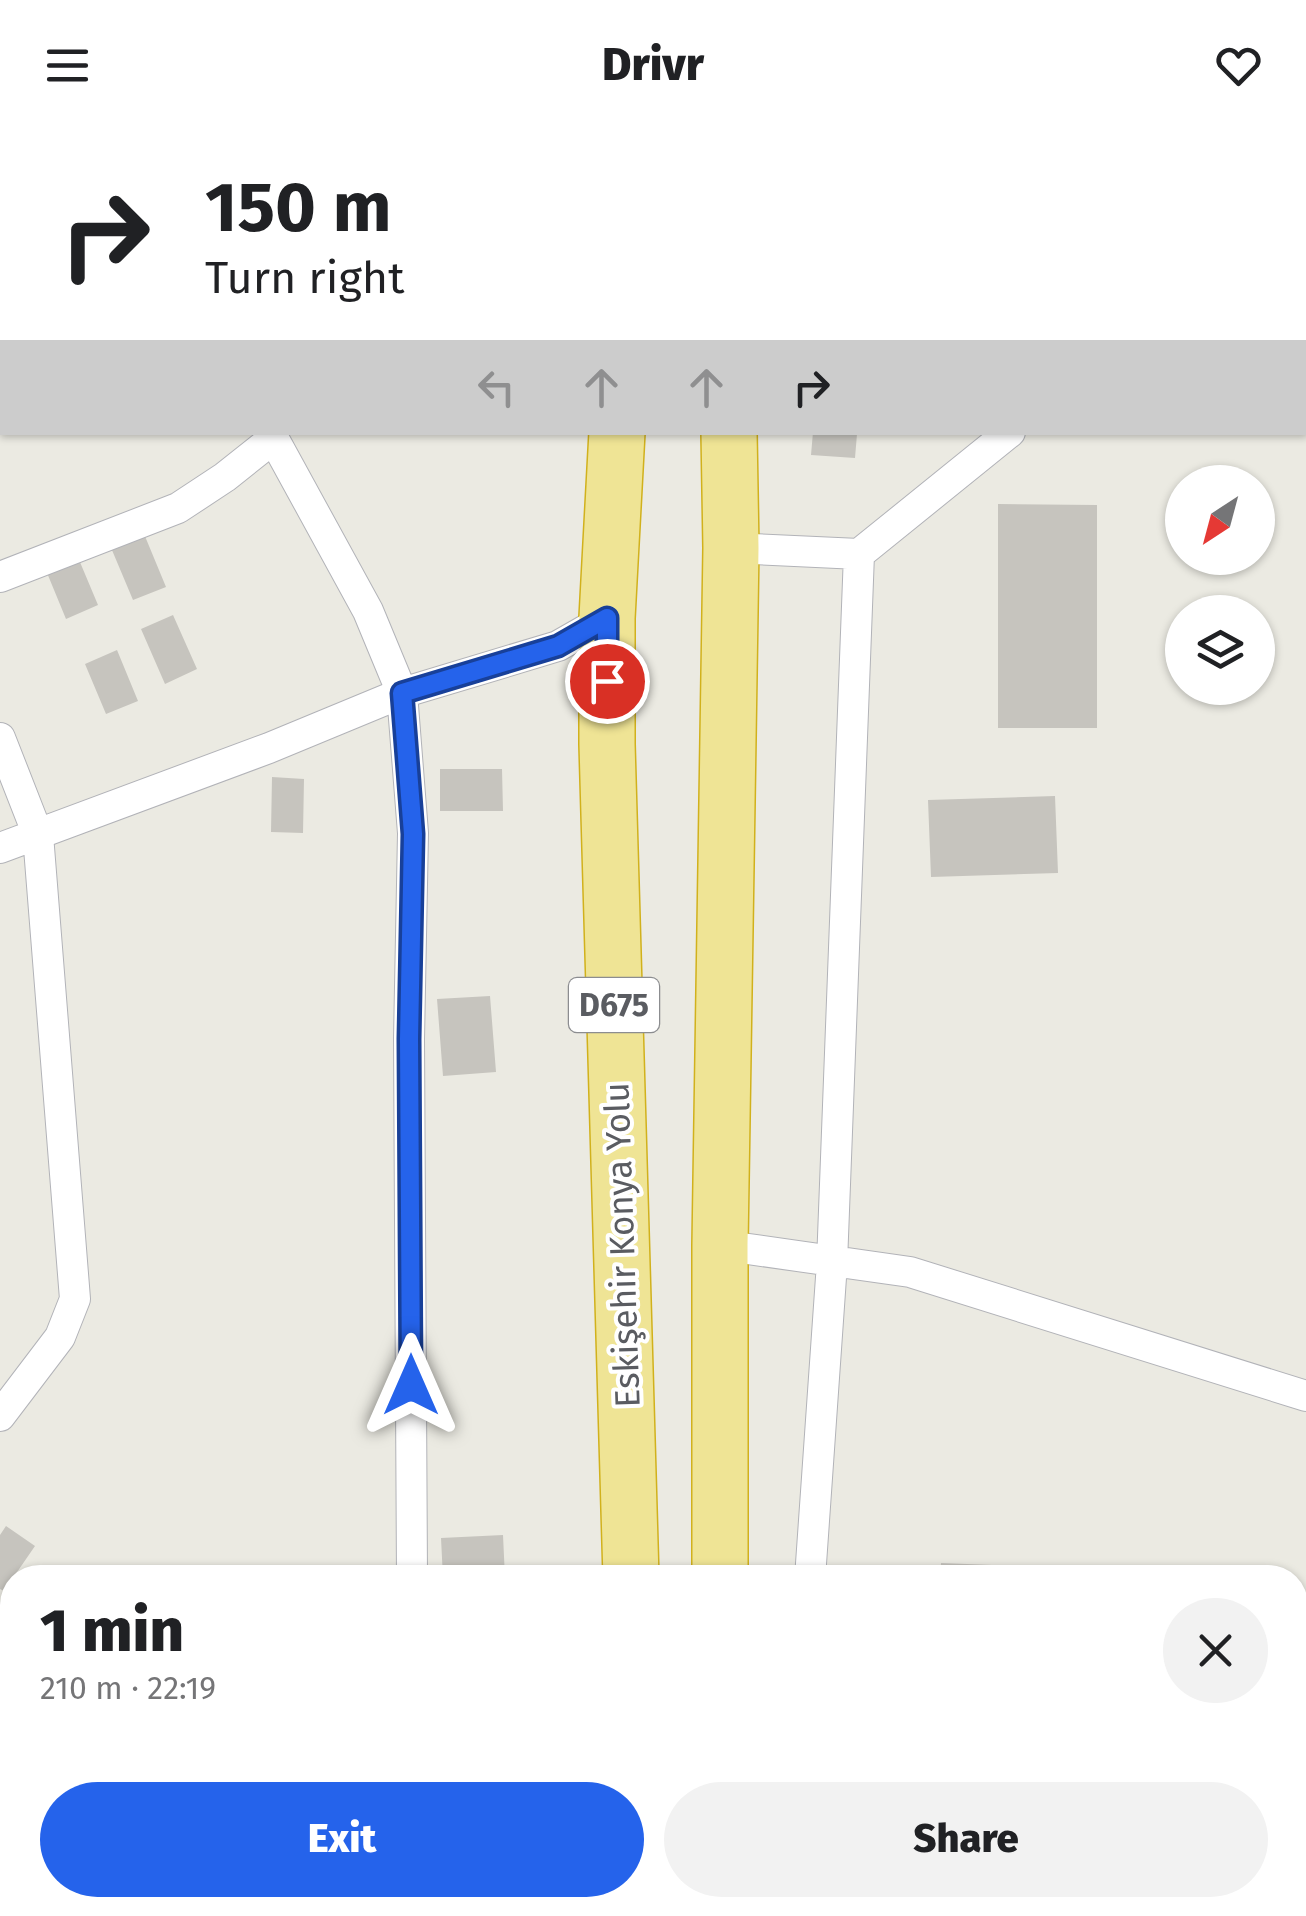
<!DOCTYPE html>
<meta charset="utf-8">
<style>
:root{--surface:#fff;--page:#f2f2f2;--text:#202124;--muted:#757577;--accent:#2563eb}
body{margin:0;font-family:"Fira Sans",sans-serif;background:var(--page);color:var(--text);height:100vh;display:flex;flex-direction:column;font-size:38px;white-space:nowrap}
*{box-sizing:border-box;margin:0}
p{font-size:32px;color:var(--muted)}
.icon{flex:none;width:55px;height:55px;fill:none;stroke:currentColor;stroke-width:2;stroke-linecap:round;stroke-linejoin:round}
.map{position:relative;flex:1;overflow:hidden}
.side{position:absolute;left:0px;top:1435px;width:1308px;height:352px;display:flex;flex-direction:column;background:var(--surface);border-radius:40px 40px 0 0;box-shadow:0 2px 8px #0004}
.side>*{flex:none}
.top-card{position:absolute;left:0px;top:0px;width:1308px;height:305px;box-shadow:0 2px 8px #0004;background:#fff;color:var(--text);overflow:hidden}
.needle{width:65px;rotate:216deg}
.fabs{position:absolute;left:1165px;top:335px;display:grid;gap:20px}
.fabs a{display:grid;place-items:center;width:110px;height:110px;border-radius:50%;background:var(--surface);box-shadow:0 2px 8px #0004;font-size:50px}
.pin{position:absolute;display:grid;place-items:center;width:85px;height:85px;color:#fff;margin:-42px;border:5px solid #fff;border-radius:50%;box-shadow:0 2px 10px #0007}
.me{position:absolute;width:110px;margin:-55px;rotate:0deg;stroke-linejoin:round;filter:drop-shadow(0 0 8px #0008)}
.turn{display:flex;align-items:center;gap:35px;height:210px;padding:0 40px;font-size:45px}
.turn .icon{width:130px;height:130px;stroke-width:2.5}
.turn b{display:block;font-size:70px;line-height:85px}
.lanes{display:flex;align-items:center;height:95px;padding:0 40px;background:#0003;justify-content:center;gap:50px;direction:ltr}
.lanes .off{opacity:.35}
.round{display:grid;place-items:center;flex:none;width:105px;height:105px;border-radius:52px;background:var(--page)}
.head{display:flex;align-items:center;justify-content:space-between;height:170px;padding:0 40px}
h1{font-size:60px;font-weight:800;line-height:75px}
.action{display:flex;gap:20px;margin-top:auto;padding:20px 40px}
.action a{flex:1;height:115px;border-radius:60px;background:var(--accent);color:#fff;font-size:40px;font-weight:800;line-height:115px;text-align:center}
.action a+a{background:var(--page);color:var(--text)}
header{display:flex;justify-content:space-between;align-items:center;height:130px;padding:0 40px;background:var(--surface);font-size:45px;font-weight:800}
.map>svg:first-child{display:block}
.building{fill:#c6c4be}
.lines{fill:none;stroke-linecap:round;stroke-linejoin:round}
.street-casing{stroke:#b2b3b8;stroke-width:32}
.highway-casing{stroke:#d1b11c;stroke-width:58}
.street{stroke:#fff;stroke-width:30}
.highway{stroke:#efe495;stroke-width:55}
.route-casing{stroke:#184099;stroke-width:25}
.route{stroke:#2563eb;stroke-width:18}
.labels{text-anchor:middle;stroke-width:8;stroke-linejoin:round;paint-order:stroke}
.shield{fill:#fff;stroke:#8c8d90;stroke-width:2.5}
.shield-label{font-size:32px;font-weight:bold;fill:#5a5c61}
.street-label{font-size:35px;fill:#5a5c61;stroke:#fff}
</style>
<header><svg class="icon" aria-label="menu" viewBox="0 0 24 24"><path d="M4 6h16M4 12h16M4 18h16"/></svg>Drivr<svg class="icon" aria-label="heart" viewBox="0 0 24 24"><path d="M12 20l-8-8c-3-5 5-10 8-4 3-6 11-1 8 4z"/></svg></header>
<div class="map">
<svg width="1306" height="1786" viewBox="0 0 1306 1786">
<rect width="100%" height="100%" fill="#ebeae2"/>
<!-- building -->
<path class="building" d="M813,302l44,2 -2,24 -44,-3z
M998,374l99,1v223h-99z
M142,399l24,58 -33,13 -24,-57z
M77,425l21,50 -32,14 -21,-51z
M173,485l24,54 -32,15 -24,-55z
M117,520l21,51 -32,13 -21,-50z
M440,639h62l1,42h-63z
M272,647l32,2 -1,54 -32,-1z
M1055,666l3,77 -127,4 -3,-77z
M490,866l6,76 -53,4 -6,-77z
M6,1396l29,20 -31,45 -4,-2v-54z
M503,1405l2,43h-62l-2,-40z
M941,1433l76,3 -1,12h-76z"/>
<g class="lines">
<!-- street casing -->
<g class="street-casing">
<path id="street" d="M245,2l2,-2
M0,23l2,2
M1305,66l1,-1
M270,302l98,179 34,82 11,140 -4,206 3,539
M731,418l128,6 151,-122
M0,447l178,-69 47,-31 49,-39
M0,608l38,97 37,464 -15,38 -60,79
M0,718l269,-100 133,-55 156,-47 49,-28
M720,1115l190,27 396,124
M810,1448l22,-315 27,-709
M0,1518l12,10
M343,1775l14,11
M40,1786l8,-11
M407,1786v-11
M793,1786v-11"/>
</g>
<!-- highway casing -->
<g class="highway-casing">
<path id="highway" d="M725,0v2
M633,2l1,-2
M617,302l-10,186v126l24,834
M720,1448v-333l11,-697 -2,-116
M641,1775l1,11
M721,1775v11"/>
</g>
<!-- street -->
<use href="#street" class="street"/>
<!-- highway -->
<use href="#highway" class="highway"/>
</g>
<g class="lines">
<!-- route casing -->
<g class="route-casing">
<path id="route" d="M411,1255l-2,-346 4,-205 -11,-141 156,-47 49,-28v63"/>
</g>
<!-- route -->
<use href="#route" class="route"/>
</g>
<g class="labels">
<!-- shield labels -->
<rect class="shield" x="569" y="848" width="90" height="54" rx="8"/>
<g class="shield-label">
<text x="614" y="886">D675</text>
</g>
<!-- street labels -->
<g class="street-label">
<text transform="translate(622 1115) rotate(-92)" y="12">Eskişehir Konya Yolu</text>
</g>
</g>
</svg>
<div class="fabs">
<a><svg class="needle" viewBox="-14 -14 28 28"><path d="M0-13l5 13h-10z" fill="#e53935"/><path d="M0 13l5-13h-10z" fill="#757577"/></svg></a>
<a><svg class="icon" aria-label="layers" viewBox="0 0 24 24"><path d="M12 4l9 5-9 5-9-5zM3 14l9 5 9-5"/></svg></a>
</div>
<div class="pin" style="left:607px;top:551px;background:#d93025"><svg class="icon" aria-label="arrive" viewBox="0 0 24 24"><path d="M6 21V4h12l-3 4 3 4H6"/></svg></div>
<svg class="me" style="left:411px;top:1255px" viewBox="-20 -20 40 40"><path d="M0-17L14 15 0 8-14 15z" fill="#2563eb" stroke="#fff" stroke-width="4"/></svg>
<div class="top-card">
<div class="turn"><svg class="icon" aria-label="right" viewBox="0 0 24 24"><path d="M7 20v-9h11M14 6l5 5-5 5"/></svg><div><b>150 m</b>Turn right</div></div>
<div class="lanes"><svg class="icon off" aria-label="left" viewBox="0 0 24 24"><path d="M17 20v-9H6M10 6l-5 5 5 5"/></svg><svg class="icon off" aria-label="ahead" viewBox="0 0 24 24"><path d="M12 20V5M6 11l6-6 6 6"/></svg><svg class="icon off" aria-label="ahead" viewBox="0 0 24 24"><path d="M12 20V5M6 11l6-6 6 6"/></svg><svg class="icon" aria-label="right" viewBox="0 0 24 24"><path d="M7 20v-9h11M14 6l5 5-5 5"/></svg></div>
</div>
<section class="side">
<div class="head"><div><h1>1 min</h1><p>210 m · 22:19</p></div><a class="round"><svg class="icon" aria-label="close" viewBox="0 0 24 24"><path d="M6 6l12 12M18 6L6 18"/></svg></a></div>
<div class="action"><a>Exit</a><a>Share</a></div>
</section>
</div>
